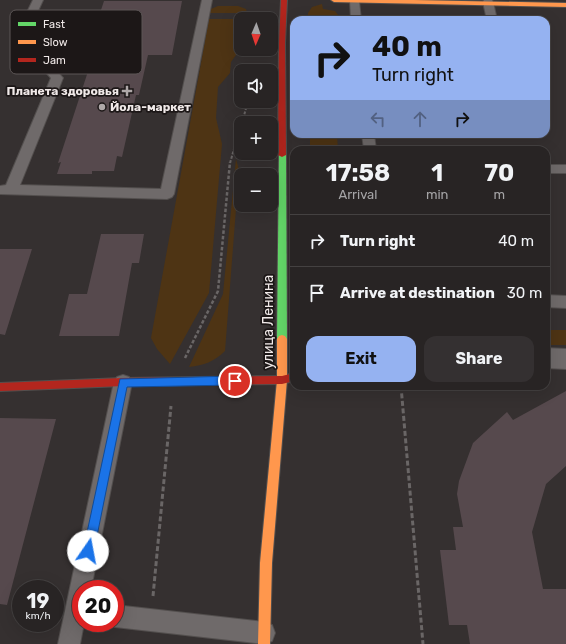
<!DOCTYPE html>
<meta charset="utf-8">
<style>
:root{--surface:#282424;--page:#343031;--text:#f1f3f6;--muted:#a5a4a6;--line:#444141;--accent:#95b2f1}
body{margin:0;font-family:Rubik,sans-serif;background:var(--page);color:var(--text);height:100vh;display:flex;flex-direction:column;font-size:15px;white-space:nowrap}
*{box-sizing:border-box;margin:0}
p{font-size:13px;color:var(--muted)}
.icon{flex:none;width:22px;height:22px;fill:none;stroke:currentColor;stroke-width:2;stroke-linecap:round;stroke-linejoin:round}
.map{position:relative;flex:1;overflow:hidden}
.panel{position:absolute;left:290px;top:146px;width:260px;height:244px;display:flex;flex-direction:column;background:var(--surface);border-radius:12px;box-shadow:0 4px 16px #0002,0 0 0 1px var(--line)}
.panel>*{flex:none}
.top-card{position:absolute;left:290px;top:16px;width:260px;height:122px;border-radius:12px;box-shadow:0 4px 16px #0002,0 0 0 1px var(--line);background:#95b2f1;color:#111;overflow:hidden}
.needle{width:26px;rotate:182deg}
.controls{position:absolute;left:234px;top:12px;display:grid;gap:8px}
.controls a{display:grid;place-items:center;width:44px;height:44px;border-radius:8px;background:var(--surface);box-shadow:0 4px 16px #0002,0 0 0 1px var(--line);font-size:20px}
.speed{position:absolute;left:12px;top:580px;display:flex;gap:8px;font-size:20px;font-weight:700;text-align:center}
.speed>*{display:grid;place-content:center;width:52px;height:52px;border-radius:50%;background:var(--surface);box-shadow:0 4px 16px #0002,0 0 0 1px var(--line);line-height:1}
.speed small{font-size:10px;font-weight:400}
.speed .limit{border:6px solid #d22;background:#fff;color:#111}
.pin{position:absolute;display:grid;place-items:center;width:34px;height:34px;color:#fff;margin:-17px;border:2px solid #fff;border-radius:50%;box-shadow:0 1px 4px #0007}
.me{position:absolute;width:44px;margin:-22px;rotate:12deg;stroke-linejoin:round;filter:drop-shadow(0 0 3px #0008)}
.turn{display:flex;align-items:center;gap:14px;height:84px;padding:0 16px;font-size:18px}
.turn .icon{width:52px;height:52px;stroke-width:2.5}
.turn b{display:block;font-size:28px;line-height:34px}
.lanes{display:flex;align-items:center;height:38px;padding:0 16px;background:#0003;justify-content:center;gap:20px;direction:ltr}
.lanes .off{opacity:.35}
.eta{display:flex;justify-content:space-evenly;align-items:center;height:68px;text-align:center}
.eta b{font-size:24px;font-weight:700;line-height:28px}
.cta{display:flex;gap:8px;margin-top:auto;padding:8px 16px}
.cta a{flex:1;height:46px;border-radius:12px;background:var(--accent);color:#111;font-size:16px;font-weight:700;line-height:46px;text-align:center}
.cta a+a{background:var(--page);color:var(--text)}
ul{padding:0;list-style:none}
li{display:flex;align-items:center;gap:12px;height:52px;padding:0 16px;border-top:1px solid var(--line)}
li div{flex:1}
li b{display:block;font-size:15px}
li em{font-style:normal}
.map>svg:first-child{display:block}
.green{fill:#4e3414}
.building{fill:#56494d}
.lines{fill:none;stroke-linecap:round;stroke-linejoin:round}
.lane-casing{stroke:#534f4e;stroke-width:2}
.street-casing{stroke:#534f4e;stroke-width:2}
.fast-casing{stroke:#534f4e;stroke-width:2}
.slow-casing{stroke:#534f4e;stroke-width:2}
.jam-casing{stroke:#534f4e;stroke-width:2}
.path-far2{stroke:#6a6666;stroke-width:2;stroke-dasharray:3 1.5;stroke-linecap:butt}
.path-far1{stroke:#6a6666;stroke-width:2.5;stroke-dasharray:3.5 2;stroke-linecap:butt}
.path{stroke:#6a6666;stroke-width:3;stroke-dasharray:5 2.5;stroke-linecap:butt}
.lane{fill:#6f6a6a;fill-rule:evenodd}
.street{fill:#6f6a6a;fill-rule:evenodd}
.fast{fill:#63d668;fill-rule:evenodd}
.slow{fill:#ff974d;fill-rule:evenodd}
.jam{fill:#b3261e;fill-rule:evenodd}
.route{fill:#1a73e8;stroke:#114b97}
.poi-dot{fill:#afa8a8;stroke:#1c1717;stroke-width:1.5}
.labels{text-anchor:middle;stroke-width:3.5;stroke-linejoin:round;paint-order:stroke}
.far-poi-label{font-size:12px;font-weight:bold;fill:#f0e9e8;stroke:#1c1717;text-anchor:end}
.street-label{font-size:14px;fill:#f0e9e8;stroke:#1c1717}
.key{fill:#1c1717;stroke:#5c5656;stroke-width:1}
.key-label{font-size:11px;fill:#f0e9e8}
</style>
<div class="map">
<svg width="566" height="644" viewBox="0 0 566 644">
<rect width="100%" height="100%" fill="#353030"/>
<!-- green -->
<path class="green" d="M322,4l1,5 12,2 7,9h-34v-7l4,-6z
M218,6h20l8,3 1,4h-38l2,-4z
M209,19h35h-3v29l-10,14 -1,11 -12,14 -2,31 6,26 -13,149 -39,71 -13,-15 -6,-11z
M310,134h27l1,16h-28z
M236,159l3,11 -14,181c-11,11 -21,14 -36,16l34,-73z
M546,330h20v15h-20z"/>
<!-- building -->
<path class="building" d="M104,1h78l-10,54h-24l-9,40h-3l-14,62 -5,-1 -3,15h-22v3h-35l4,-12 -3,1 37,-113h-29l7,-20h-31l9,-20h50z
M101,234h43l-5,29h-7l-13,73h-60l10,-42h18z
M0,249h32l-27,86 -5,-1z
M566,391v75l-20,18 -14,48 11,57h23v55h-96l-3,-19h-18l-9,-75h16l-3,-23h10l-6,-33 2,-13 14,-38 34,-31 6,8z
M0,418l56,1 -49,186 -7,-1z"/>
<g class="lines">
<!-- lane casing -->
<g class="lane-casing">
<path id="lane" d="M33,0h10l-17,37 37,41 -43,107 141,4 41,-189h10l-38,194 -2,3 -5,2 -167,-5v-8l6,-1 45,-107 -36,-41z
M350,0l9,1 2,19h-10z
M484,0h8l1,2 4,18h-10l-4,-18z
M362,134h12l2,16h-12z
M546,165h20v8h-20z
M546,295l20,1v12l-20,-1z
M123,375l6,2 3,5 -41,207h-10v34h3l-4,21h-22l56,-262 3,-5z
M115,605l149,17 8,3 3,8 -3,8 -8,3 -149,-17 -8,-4h8z"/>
</g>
<!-- street casing -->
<g class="street-casing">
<path id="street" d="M546,348l20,1v20l-20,-1z"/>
</g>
<!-- fast casing -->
<g class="fast-casing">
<path id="fast" d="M279,153h3l4,2 1,184 -2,3h-6l-2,-3z"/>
</g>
<!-- slow casing -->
<g class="slow-casing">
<path id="slow" d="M331,0h83l152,3v4l-232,-5z
M282,335l3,1 2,3v41l-15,183 -2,81h-12l2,-81 17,-183v-41l2,-3z"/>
</g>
<!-- jam casing -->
<g class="jam-casing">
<path id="jam" d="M281,0h6l-2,43 1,112 -4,2 -4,-2 1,-112z
M294,373v8l-12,3 -159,2 -123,5v-8l123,-5 159,-2z"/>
</g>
<!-- path-far2 -->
<path class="path-far2" d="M242,123l6,-22
M230,163l11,-38"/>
<!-- path-far1 -->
<path class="path-far1" d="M185,358l33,-67 12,-129"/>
<!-- path -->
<path class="path" d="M401,386l22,258
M153,596l18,-190"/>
<!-- lane -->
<use href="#lane" class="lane"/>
<!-- street -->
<use href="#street" class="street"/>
<!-- fast -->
<use href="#fast" class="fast"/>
<!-- slow -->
<use href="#slow" class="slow"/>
<!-- jam -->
<use href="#jam" class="jam"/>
</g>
<!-- route -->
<path class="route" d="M235,376l4,2 1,3 -1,3 -4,1 -108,2 -33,164 -2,4 -4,2 -4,-2 -1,-4 37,-172z"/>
<!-- markers -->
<g class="poi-dot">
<path d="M125 85h4v4h4v4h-4v4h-4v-4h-4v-4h4z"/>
<circle cx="102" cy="107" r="4"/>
</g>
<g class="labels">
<!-- far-poi labels -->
<g class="far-poi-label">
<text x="119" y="95">Планета здоровья</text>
<text x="110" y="111" text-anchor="start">Йола-маркет</text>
</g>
<!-- street labels -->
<g class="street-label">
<text transform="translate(268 322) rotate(-90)" y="5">улица Ленина</text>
</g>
</g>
<!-- legend -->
<rect x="10" y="10" width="132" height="64" rx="6" class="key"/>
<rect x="18" y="22" width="18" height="4" fill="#63d668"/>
<rect x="18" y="40" width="18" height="4" fill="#ff974d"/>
<rect x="18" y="58" width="18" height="4" fill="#b3261e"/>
<g class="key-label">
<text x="43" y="28">Fast</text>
<text x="43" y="46">Slow</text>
<text x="43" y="64">Jam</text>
</g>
</svg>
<div class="controls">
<a><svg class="needle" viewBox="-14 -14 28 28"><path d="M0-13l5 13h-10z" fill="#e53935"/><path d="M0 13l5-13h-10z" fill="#a5a4a6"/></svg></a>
<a><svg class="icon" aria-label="sound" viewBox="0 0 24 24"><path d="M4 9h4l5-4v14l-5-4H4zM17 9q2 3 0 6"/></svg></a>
<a>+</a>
<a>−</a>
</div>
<div class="speed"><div>19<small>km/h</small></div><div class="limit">20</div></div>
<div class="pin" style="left:235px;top:381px;background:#d93025"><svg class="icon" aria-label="arrive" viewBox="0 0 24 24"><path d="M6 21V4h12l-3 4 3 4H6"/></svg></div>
<svg class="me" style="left:88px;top:551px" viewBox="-20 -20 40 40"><circle r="19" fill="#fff"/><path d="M0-13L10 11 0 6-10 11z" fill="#1a73e8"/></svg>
<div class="top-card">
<div class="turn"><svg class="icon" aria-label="right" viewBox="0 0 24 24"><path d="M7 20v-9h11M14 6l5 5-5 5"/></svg><div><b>40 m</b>Turn right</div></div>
<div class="lanes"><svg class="icon off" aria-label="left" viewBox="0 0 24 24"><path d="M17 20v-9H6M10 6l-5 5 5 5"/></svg><svg class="icon off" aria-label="ahead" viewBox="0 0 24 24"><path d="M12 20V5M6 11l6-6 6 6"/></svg><svg class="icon" aria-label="right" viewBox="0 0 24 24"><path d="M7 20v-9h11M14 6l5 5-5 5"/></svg></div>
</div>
<section class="panel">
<div class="eta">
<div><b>17:58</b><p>Arrival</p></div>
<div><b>1</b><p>min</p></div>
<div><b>70</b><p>m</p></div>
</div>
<ul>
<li><svg class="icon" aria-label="right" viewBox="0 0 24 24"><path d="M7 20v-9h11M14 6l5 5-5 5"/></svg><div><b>Turn right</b></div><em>40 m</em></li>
<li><svg class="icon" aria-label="arrive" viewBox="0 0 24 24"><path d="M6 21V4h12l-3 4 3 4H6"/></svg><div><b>Arrive at destination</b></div><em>30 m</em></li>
</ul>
<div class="cta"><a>Exit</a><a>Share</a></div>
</section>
</div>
